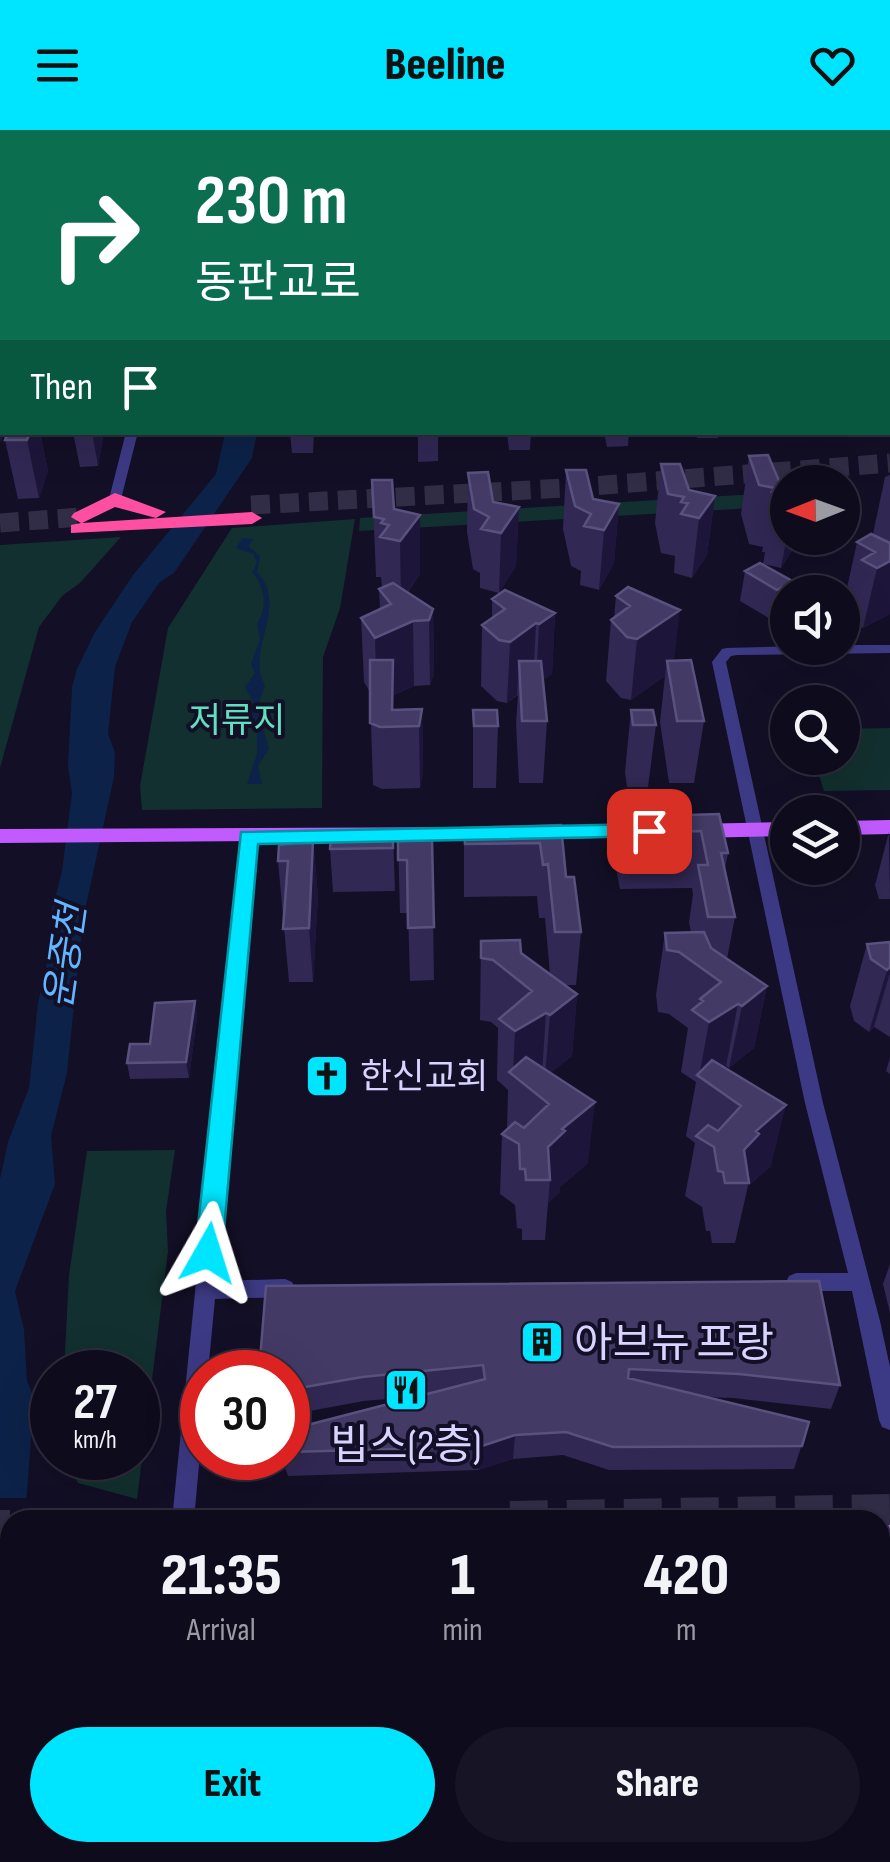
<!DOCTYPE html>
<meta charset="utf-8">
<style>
:root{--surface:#0e0b1c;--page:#171425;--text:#f1f3f6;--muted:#9b9ba3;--line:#2e2b3b;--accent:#00e5ff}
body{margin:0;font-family:"Sofia Sans Condensed","Noto Sans KR",sans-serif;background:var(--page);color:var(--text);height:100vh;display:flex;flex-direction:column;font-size:38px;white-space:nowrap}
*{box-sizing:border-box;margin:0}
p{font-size:32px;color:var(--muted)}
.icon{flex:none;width:55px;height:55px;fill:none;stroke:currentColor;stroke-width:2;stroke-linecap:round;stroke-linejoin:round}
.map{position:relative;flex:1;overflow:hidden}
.details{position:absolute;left:0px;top:1380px;width:890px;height:352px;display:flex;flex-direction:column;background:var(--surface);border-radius:30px 30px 0 0;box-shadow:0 10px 40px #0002,0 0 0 2px var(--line)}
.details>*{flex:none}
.top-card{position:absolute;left:0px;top:0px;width:890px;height:305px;box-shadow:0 10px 40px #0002,0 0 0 2px var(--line);background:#0b6e4f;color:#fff;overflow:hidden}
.needle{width:65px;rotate:269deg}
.controls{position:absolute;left:770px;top:335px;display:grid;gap:20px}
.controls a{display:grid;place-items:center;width:90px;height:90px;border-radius:50%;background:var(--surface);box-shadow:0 10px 40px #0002,0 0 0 2px var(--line);font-size:50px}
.speed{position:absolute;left:30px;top:1220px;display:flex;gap:20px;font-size:50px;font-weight:700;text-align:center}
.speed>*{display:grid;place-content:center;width:130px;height:130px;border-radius:50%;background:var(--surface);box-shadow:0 10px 40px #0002,0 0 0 2px var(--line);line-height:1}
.speed small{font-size:25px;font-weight:400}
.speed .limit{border:15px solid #d22;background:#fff;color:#111}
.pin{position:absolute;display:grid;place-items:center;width:85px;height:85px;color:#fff;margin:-42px;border-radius:20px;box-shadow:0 5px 15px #0006}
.me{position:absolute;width:110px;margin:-55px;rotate:6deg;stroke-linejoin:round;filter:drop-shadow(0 0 8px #0008)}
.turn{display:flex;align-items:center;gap:35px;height:210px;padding:0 30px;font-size:45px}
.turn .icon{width:130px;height:130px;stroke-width:2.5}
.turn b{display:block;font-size:70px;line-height:85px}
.then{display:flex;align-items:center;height:95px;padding:0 30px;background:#0003;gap:20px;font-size:38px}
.eta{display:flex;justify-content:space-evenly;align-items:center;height:170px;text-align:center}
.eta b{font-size:60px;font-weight:800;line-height:70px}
.action{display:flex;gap:20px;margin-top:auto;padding:20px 30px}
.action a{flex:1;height:115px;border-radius:60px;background:var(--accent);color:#111;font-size:40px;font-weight:800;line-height:115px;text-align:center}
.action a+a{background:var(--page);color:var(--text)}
header{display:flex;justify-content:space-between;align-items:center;height:130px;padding:0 30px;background:var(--accent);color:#111;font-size:45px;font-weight:800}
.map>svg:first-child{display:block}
.green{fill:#12302f}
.water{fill:#0c2248}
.pier{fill:#130f26}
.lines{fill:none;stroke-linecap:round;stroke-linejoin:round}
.highway-tunnel-far1{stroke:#312d47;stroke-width:19;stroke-dasharray:19 10;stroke-linecap:butt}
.highway-tunnel{stroke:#312d47;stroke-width:38;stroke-dasharray:38 19;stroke-linecap:butt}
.minor{fill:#3d3a85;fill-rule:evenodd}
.major{fill:#c25bff;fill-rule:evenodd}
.highway{fill:#ff4fa3;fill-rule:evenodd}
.wall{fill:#312854}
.shaded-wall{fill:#1d163a}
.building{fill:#433a66;stroke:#5a527e;stroke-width:2.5}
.route{fill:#00e5ff;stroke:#0095a6;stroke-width:2.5}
.labels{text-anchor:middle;stroke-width:8;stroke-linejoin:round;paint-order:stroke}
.park-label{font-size:35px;fill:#5fe0c0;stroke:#130f26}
.poi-label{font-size:35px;fill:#d9d4ff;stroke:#130f26;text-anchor:start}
.water-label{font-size:38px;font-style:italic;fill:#62b6ff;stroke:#130f26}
.near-poi-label{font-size:42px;fill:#d9d4ff;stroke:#130f26;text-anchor:start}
</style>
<header><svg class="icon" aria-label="menu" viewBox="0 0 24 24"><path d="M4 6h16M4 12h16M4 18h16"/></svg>Beeline<svg class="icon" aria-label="heart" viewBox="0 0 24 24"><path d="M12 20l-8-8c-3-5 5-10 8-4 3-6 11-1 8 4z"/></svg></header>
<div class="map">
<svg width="890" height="1732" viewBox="0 0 890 1732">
<rect width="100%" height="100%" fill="#130f26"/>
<!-- green -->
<path class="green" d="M787,362v14l-428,25 1,-13z
M355,389l-15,89 -17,49 -1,151 -180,2 -2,-24 28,-158 64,-100z
M121,407l-41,46 -18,13 -23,31 -39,141v-223z
M890,598v62l-66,1 -10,-33h28l1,-29z
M175,1020l-9,61 2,40 -31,248 -59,-16 -11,-25h71v-86h-74l5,-97 18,-124z"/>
<!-- water -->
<path class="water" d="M225,303h32l-5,25 -78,115 -14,9 -28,40 -17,45 -7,67 7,18 -1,25 -31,142 -16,154 -16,63 4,48 -40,107 9,39 3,51 7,17 -9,122h-15v332l27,1v9h-37v-683l8,-37 21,-54 9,-85 15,-66 -2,-23 11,-43 10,-78 -4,-27 4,-79 5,-18 18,-37 38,-57 83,-101z
M242,408l12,1 -6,7 12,10 -3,16c33,34 -12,77 8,114 -6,15 -9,21 4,35l-5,11 5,17 -11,17 4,18h-15l10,-30v-28l-7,-13 4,-9 -9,-17 10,-14 -4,-9 9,-25 -3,-15c11,-17 8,-36 -5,-52l5,-10 -4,-8 -17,-6z"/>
<!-- pier -->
<path class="pier" d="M0,1368h30v22h-20v85h-10z"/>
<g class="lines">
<!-- highway-tunnel-far1 -->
<path class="highway-tunnel-far1" d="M251,375l314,-17 325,-25
M0,393l81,-6"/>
<!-- highway-tunnel -->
<path class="highway-tunnel" d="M510,1390l380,-7
M0,1399h10
M880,1433h10
M0,1444h10"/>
<!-- minor -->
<path class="minor" d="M206,0h8v2h-8z
M789,0h9l1,2h-8z
M890,4v6l-2,-1v-4z
M888,215h2v12h-2z
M126,302h12l-17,67 -6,4 -6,-4z
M842,515h48v8l-153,2 -6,1 -5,6 97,441 57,218 10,46v63l-8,-3 -3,-7 -27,-129h-56l-7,-3 -3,-6 3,-6 7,-3h52l-43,-170 -93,-441 10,-13 5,-1z
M249,702l8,5 -41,444 69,-2 7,3 3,6 -3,6 -7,3 -70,2 -7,73h-6v60l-8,88h-22l69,-683z
M178,1722h26l3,10h-26z
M330,1722h26v10h-26z
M597,1722h26v10h-26z
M795,1722h26l1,10h-26z"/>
<!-- major -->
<path class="major" d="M890,60v8l-2,-1v-6z
M0,65l2,1v6l-2,1z
M888,151h2v8h-2z
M0,153h2v8h-2z
M890,690v14l-48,1v-14z
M788,692v14l-95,2 -10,-7 10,-7z
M651,694l7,2 3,5 -3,5 -125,4 -10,-7 10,-7z
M491,697l10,7 -3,5 -498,4v-14z
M880,1395h10v28h-10z
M0,1406h10v28h-10z"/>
<!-- highway -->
<path class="highway" d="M115,363l51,19 -10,6 -41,-11 -33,16 170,-11 10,6 -10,6 -181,9v-8l10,-2 -10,-6 3,-4z"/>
</g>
<!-- wall -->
<path class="wall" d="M0,0h35l-1,2h-32v59h-2z
M63,0h79l-12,1v1h-67z
M152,0h40l-1,2h-39z
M295,0h18v2h-18z
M362,0h15v2h-14z
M405,0h13v2h-13z
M421,0h13v2h-13z
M502,0h17l-1,2h-16z
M696,0h38l1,2h-39z
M888,220h2v75h-2z
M8,302h32l8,39 -9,27 -21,1 -13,-59z
M73,302h31l-6,34 -18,1z
M290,302h24l-1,21h-21z
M418,302h20v29l-20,1z
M507,302h24l-1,18h-21z
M604,302h25l-1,14 -21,1z
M696,302h23l-1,6h-21z
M749,326l30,25 9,2v55l7,8 -14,22 -18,-4 2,-12h-3l1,-5 -14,-3 -8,-30z
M661,334l28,26 26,6 -8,59 -15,23 -18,-5 1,-17 -14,-3 -6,-30z
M566,340l27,29 26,5 -5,59 -15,27 -19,-5 1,-14 -10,-5 -8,-37z
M468,343l25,29 26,5 -3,59 -17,27 -19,-5v-15l-7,-4 -6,-37z
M890,345v139l-27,14 -14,-8 2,-13 -7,-5 13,-60 16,-8 12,-57z
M372,350l22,29 26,65 -12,18 25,17 1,65 -4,11 -16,1 -20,9v15l28,-1 1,62 -3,17 -38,1 -9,-4 -3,-93 -6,-10 -3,-64 19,-9 -1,-20 3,-1 -1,-11h-5z
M745,441l49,11 -2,10h-4l-16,28 -32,-19z
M628,457l46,73 30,61 -10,62h-25l-9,-61 5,-46 -34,24 -10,-2 -15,-17 5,-61 3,-2 2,-22z
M492,469l63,14 -3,61 -9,6 4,41 -4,62h-24l-3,-60 2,-28 -11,8 -10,-2 -16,-15 1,-61 10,-7z
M473,580l25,16 -2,62h-23z
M631,580l25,15 -8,62h-21l-2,-15z
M719,684l9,39 -3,16 10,48 -8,42 40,27 -13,62 -25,20 -3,-2 -2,1 47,99 -23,20 -13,57h-23l-2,-12h-4l-4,-24 -17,-11 10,-53 -9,-7 10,-54 -15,-10 7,-44 -19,-14 -11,-2 -2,-17 9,-62h26l-2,-11 4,-28 -1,-6 -72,1 -3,-15 6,-57z
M561,695l5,52 15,55 -5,53h-11l12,9 -5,62 -22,17 38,90 -28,24v5l-12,11 -3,37h-23v-11l-5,-1 -2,-23 -15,-11 2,-60 5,-4 1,-40 -11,-10 1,-52 -7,-6 -11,-2 1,-79 69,33 -5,-56h-6l-2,-22 -73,1v-69z
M393,701l2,60 -62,1 -3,-43z
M889,702l1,67h-11l-4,-14z
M432,710l2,140 -24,1 -2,-68h-8l-2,-72z
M313,711l5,54 -5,87h-24l-11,-121z
M890,812v95l-16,-10 -5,5 -15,-11 -4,-15 17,-62z
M195,871l2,16 -8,61 -59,1 -3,-16 23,-19z
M890,928v16l-4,-3z
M890,1134v49l-7,-29z
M266,1156l574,99 -9,24 -98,-11 -30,-1 106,25 -15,47 -185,1 -46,-15 -50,4 -35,11 -190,6 -6,-18h6v-28l132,-34 -56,5 -76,14v-43z
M661,1722h144l1,10h-144z
M849,1722h31l10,10h-40z"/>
<!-- shaded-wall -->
<path class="shaded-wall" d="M5,0h30l-1,2h-30z
M0,256l2,12v34h3l-5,12z
M30,302h10l8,39 -9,27 -12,-58z
M92,302h12l-6,34z
M715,366l-8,59 -15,23 7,-60z
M619,374l-5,59 -15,27 5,-60z
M519,377l-3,59 -17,27 2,-60z
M420,385v59l-19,27 -1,-60z
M788,400v8h8l-1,8 -14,22z
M890,431v53l-27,14 14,-60z
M794,452l-2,10h-4v20l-16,8 5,-30z
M433,479l1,65 -4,11 -1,-65z
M680,480l-7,60 -6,-9 -2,15 -34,24 6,-61z
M555,483l-3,61 -16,11 3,-61z
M413,491l1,65 -20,9v32l-17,-24 -2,-65z
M536,493l-3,61 -14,-23 -2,34 -10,8 3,-61z
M422,579l1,62 -3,17 -1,-62z
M313,711l5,54 -5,87 -4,-54z
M890,837v6l-16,54 -5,5 18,-62z
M767,856l-13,62 -25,20 13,-62z
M577,864l-5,62 -27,21 5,-62z
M195,871l2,16 -8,61 -3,-16z
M738,874l-12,62 -22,14 -5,-3 10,-55z
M546,883l-4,61 -29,1 2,-44z
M595,972l-7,61 -28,24v5l-12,11 2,-23 -2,-33 14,-18z
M786,975l-15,61 -23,20 -4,-36 12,-19z
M515,1305l-2,24 -35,11 1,-23z"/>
<!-- building -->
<path class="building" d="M39,0h14l-1,2h-14z
M224,0h34l-1,2h-33z
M646,0h13l1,2h-13z
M721,0h13l1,2h-14z
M752,0h31l1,2h-31z
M888,220h2v26l-2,-1z
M8,302h22l-3,8h-22z
M768,325l11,26 9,2v25l-16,-4 7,-10 -7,-2 3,-4 -16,-3 -10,-29z
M661,334h19l9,26 26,6 -16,22 -18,-4 7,-11 -7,-1 3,-5 -16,-3z
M566,340h20l7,29 26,5 -15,26 -20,-4 7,-12 -16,-8z
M488,342l5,30 26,5 -18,26 -20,-4 8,-12 -15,-8 -6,-36z
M372,350h20l2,29 26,6 -20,26 -20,-4 9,-12 -8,-2 3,-4 -10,-2z
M871,404l19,9v18l-13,7 -15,-8 13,-8 -18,-10z
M760,433l34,19 -17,8 -32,-19z
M393,453l40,26 -4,11 -16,1 -38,17 -14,-20 30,-14 -12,-15z
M628,457l52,23 -43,29 -10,-2 -16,-17 19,-14 -14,-10z
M505,460l50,23 -16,11 -3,-1 -26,19 -11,-2 -17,-15 23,-16 -13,-10z
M370,530h23l-1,50 30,-1 -3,17 -39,1 -10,-4z
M691,530l13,61h-27l-10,-60z
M519,531h22l6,60h-25z
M473,580h24l1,16h-24z
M631,580h22l3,15h-23z
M719,684l9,39h-7l14,64h-27l-10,-52h10l-7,-34 -75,1 -3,-15z
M561,695l5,52h8l7,55h-26l-7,-68 -5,1 -3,-22 -75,1 -1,-16z
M393,701v17l-63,1 1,-17z
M432,710l2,87 -26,1 -1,-68h-9v-19z
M313,711l-4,87 -26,1 5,-68h-10l1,-16z
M704,802l7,16 56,38 -25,20 -4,-2 -29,18 -17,-12 11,-9 -3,-2 21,-17 -42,-30 -12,-2 -2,-17z
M520,810l1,13 56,41 -27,21 -4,-2 -31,18 -16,-12 33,-28 -39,-31 -12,-2v-17z
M890,812v25l-3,3 -16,-11 -4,-15z
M195,871l-9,61 -59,1 3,-19h20l5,-41z
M526,927l69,45 -33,27 3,2 -17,16 2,33h-24l-1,-11h-5l-1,-25 -17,-10 13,-12 9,6 25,-24 -40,-32z
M712,930l74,45 -30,26 3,3 -15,16 5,33h-24l-2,-11 -5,-1 -4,-24 -18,-11 12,-11 10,6 23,-25 -44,-31z
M819,1151l21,104 -101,-11 -110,-5 -1,9 181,44 -7,24 -189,1 -47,-15 -51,3 -36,12 -191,5v-22l197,-51 -2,-14 -121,12 -74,13v-18h-29l7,-86z
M880,1613h10v119h-14l-2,-10h6z
M366,1722h41v4h37v-4h137l1,10h-216z
M677,1722h128l1,10h-128z"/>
<!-- route -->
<path class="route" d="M649,694l11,7 -3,5 -399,8 -36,409 -4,8 -10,3 -9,-3 -4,-8 46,-421z"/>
<!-- icons -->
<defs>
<g id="church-square" transform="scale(2.25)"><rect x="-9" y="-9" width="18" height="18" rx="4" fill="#00e5ff" stroke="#130f26"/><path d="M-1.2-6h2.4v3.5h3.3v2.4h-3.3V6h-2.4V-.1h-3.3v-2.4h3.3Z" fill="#111"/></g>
<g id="building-square" transform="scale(2.25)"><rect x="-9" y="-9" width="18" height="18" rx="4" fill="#00e5ff" stroke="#130f26"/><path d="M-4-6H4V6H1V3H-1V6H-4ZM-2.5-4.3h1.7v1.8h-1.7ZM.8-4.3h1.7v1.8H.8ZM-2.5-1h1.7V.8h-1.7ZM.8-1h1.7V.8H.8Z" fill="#111"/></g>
<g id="restaurant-square" transform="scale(2.25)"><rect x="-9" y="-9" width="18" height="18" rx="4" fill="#00e5ff" stroke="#130f26"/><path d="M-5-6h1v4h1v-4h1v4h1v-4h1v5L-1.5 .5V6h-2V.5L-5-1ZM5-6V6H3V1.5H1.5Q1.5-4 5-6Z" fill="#111"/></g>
</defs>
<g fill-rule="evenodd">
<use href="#church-square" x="327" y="946"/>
<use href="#building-square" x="542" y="1212"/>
<use href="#restaurant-square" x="406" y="1260"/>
</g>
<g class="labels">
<!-- park labels -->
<g class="park-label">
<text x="237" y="602">저류지</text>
</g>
<!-- poi labels -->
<g class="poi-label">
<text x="360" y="958">한신교회</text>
</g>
<!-- water labels -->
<g class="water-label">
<text transform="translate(65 826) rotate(-82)" y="13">운중천</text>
</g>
<!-- near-poi labels -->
<g class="near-poi-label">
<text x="574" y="1227">아브뉴 프랑</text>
<text x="406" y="1329" text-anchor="middle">빕스(2층)</text>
</g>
</g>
</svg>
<div class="controls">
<a><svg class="needle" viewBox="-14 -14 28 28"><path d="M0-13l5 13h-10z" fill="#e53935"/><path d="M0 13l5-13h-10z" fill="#9b9ba3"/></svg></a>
<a><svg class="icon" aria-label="sound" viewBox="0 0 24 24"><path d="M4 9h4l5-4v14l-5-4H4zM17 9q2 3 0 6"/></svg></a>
<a><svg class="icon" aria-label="search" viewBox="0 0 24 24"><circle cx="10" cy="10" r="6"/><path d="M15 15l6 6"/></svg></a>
<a><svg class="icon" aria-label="layers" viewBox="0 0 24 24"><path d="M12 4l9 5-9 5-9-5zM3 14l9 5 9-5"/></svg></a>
</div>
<div class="speed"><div>27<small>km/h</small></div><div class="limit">30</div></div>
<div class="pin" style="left:649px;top:701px;background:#d93025"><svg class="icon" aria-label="arrive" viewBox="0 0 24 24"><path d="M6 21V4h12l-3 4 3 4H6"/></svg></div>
<svg class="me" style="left:208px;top:1123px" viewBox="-20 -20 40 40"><path d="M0-17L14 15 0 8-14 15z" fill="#00e5ff" stroke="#fff" stroke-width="4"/></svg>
<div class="top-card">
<div class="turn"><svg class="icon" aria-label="right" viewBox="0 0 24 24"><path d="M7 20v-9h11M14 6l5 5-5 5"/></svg><div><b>230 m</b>동판교로</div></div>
<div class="then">Then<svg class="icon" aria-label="arrive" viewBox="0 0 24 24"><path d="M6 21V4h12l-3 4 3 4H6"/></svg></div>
</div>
<section class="details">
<div class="eta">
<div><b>21:35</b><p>Arrival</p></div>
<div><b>1</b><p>min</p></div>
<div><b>420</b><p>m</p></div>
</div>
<div class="action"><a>Exit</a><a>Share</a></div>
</section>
</div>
